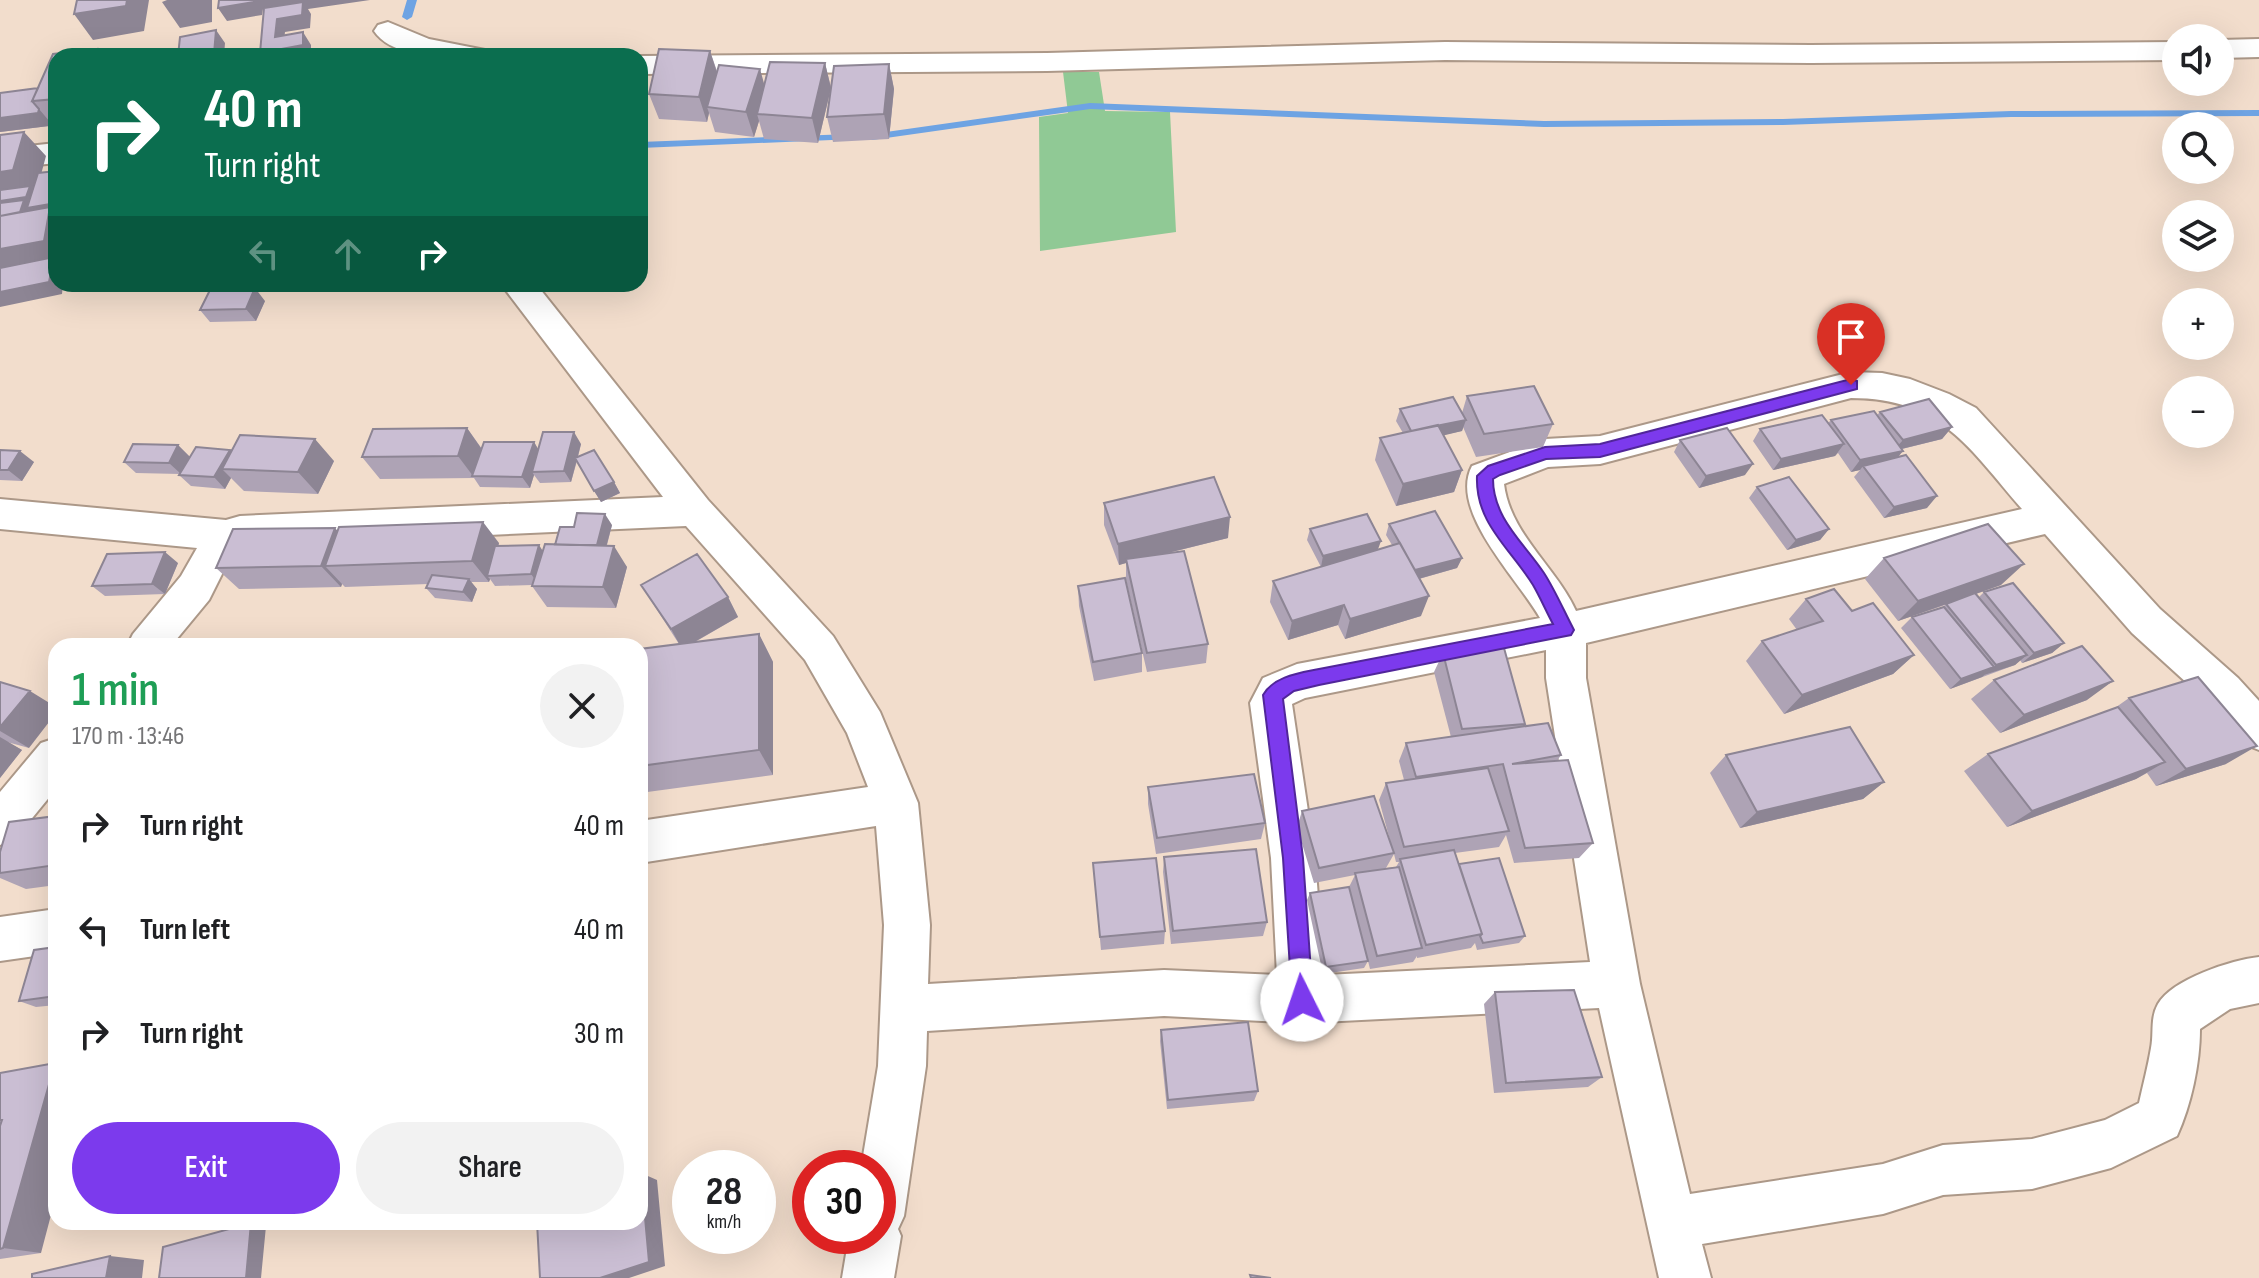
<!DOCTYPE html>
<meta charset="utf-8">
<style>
:root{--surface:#fff;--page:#f2f2f2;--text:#202124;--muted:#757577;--accent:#7c3aed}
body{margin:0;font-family:"Sofia Sans Condensed",sans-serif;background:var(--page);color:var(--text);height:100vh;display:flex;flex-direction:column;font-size:30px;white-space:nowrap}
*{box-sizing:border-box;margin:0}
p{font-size:26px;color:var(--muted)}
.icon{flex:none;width:44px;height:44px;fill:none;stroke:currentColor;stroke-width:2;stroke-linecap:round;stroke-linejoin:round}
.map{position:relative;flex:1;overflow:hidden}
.panel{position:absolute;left:48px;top:638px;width:600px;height:592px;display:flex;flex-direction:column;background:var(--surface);border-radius:24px;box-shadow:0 8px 32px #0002}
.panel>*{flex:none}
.hud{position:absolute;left:48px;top:48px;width:600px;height:244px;border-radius:24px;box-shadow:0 8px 32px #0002;background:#0b6e4f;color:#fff;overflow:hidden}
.controls{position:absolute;left:2162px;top:24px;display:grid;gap:16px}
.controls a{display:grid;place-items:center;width:72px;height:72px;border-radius:50%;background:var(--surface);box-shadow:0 8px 32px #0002;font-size:40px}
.speed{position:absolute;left:672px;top:1150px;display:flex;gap:16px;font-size:40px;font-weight:700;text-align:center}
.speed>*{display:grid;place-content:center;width:104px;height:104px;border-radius:50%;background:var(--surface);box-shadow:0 8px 32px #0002;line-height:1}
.speed small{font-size:20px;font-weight:400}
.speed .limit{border:12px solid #d22;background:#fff;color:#111}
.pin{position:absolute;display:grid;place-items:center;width:68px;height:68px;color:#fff;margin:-82px -34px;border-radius:50% 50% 50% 0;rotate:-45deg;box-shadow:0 0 8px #0007}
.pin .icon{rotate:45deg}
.me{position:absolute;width:88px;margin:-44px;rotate:356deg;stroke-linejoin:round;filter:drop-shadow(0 0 6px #0008)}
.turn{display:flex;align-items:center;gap:28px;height:168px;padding:0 24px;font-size:36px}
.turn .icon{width:104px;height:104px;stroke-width:2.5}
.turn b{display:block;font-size:56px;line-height:68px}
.lanes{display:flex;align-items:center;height:76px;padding:0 24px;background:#0003;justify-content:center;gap:40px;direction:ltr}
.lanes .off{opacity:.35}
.round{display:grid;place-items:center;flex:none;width:84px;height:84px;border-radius:42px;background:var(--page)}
.summary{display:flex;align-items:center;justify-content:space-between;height:136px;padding:0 24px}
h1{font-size:48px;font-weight:600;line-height:60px;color:#1e9e55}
.cta{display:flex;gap:16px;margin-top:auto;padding:16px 24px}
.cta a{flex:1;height:92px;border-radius:48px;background:var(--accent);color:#fff;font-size:32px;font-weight:600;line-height:92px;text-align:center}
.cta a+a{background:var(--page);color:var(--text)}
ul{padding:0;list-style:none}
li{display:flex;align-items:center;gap:24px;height:104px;padding:0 24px}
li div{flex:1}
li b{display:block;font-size:30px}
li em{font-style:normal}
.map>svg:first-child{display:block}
.green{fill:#90c995}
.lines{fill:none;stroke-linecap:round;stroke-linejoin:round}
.stream{fill:#6ea3e3;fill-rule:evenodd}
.street-casing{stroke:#ac9888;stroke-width:4}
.street{fill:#fff;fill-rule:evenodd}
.wall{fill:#aea3b5;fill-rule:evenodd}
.shaded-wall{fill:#8d8594}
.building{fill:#cabed3;stroke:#8d8594;stroke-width:2}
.route{fill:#7c3aed;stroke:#51269a;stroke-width:2}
</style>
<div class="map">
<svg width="2259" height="1278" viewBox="0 0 2259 1278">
<rect width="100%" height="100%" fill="#f2ddcc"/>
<!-- green -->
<path class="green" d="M1063,72h36l6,39 65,1 6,120 -136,19 -1,-134 29,-4z"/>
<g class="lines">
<!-- stream -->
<path class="stream" d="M407,0h10l-5,17 -5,3 -5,-3z
M1090,103l454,18 239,-2 228,-8 248,-1v6l-248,1 -228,8 -239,2 -454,-18 -218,31 -5,-3 5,-3z
M851,134l4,1v4l-215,9v-6z"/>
<!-- street casing -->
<g class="street-casing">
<path id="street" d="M388,22l41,17 56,11 4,6c-33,0 -94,6 -115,-25l4,-6z
M2259,39v18l-39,1v-18z
M1445,42l366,3 365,-3v18l-365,3 -366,-3 -398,11 -407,3v-18l407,-3z
M56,143v20l-56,6v-20z
M501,284h35l172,216 125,136 47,76 38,91 12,122 -2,59 236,-14 113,5 -6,-117 -21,-155 13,-25 34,-14 243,-46c-21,-38 -92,-107 -68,-152l73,-27 55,-3 251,-64 31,1 28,6 39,15 27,14 184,201 78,69 21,23v49l-15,-6 -34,-40 -78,-71 -87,-99 -459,109v35l54,306 50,210 193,-30 60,-19 89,-6 73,-19 34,-17c4,-18 9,-37 12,-55 3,-15 -1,-30 7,-44 14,-25 74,-44 101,-47v46l-29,6 -30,20c0,35 -9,76 -23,107l-66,32 -79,21 -89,6 -60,19 -181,30 9,34h-52l-60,-270 -297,15 -138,-7 -237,15 -1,35 -22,150 -6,13 3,7 -7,42h-52l7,-42h29v-68h-17l17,-102 6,-141 -8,-99 -236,37v-42l228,-34 -21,-54 -42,-73 -119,-134 -440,20 -14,8 -23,46 -38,46h-44l6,-12 48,-58 16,-28 -197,-19v-30l226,21 14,-4 423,-19zM1851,398c90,0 118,50 171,111l-446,102c-20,-44 -66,-77 -72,-127l44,-17 52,-3zM1546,650v28l44,284 -266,13 -9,-117 -23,-154 13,-6z
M56,738v51l-41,50 -15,6v-53l41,-49z
M56,909v44l-56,8v-44z"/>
</g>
<!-- street -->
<use href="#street" class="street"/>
</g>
<!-- wall -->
<path class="wall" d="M710,51l7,20 47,14 61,-22 6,25 -13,55 -54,-4 -5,-18 -5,16 -39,-5 -6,-19 -2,9 -48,-3 -10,-25z
M56,56v70h-2l-4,-4 -1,4 -49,6v-39l38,-5z
M889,64l5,25 -5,50 -56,3 -6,-25z
M265,301l-9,20 -46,1 -10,-12z
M1467,396l86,28 -10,23 -67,10 -13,-30 -1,4 -19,4 19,35 -8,22 -58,14 -21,-46 5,-22 23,-5 -7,-12 4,-12 62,4z
M1880,412l72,15 -10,12 -40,10 -4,8 29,51 -43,10 -30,-41 6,-7 -9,2 -13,-19 -3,3 -62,14 -20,-29 7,-12 68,-6 3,-3 46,-5z
M467,428l15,21 52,-7 4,7 43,-5 -3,13 36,25 6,11 -19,9 -24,-41 -6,21 -31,1 -6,-8 -4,13 -50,-1 -6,-9 -94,1 -18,-22z
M1680,440l65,35 -46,13 -25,-36z
M178,445l12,12 -5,8 45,-15 1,1 103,10 -16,33 -74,-3 -13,-13 -6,11 -34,-3 -12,-11 1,-1 -44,-1 -12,-11z
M0,450l34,12 -12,19 -22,-1z
M1757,487l72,42 -9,11 -33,10 -38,-52z
M1104,503l124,35 -60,15 40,91 -2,19 -59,9 -21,-92v-17l-7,2 -15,-40z
M1389,524l73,34 -5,10 -38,11 2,37 -76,23 -7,-14 -50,15 -18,-38 3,-21 48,-14 -14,-27 3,-11 68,21 14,-5 -6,-10z
M612,525l-5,20 20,22 -11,41 -69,-1 -15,-21v-1l-37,1 -5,-7 -1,3h-18l6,7 -5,13 -37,-4 -9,-10 2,-4 -83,3 -3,-3 -1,3 -102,2 -23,-21 122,-38 161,13 -1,3 45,5 12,-6 19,-18z
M1884,558l117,27 -25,9 3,3 5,-5 80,51 -12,10 -30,10 -2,-3 -5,5 -65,24 -49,-61 11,-11 30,-9 3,-3 -47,16 -33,-42z
M178,563l-13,31 -60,2 -13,-10z
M641,585l87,12 10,20 -43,25 64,-8 14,28v113l-133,18v-144l39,-5z
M1078,586l64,67v19l-48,9 -15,-75z
M1806,599l46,12 62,44 -21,19 -109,40 -38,-53 16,-20 35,-11 -8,-11z
M1443,653l82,71 -1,2 37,29 -4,6 36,82 -14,15 -65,5 -8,-28 -7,12 -44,6 4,11 66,72 -6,7 -42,7 -2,-7 -4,5 -54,10v-2l-4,6 -43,7 -2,-8 -4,7 -41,6 -16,-74 3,-7 39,-6 6,-12 -41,8 -17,-56 5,-16 89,33 -12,-44 7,-17 18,-3 -5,-19 7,-18 45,-6 -17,-65zM1394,854l2,8h3l-3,5 -10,1z
M1994,680l93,20 -87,33 -29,-34z
M0,682l29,66 -22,-6 15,8 -22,28z
M2129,698l97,66 -70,22 -9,-13 -11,6 -129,48 -43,-56 24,-17 124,-44z
M1726,755l158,27 -21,17 -123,29 -30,-55z
M1148,787l117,36 -4,16 -105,15 -8,-50z
M56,816v69l-30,4 -26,-11v-26z
M1164,857l103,65 -4,14 -92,8 -8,-72z
M1093,863l72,68 -1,13 -63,6z
M56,947v58l-20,2 -17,-6z
M1495,992l107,85 -14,10 -94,6 -10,-89z
M1161,1030l97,61 -4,10 -87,8 -7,-68z
M0,1073l41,180 -41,6z"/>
<!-- shaded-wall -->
<path class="shaded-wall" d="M127,0h22l-5,31 -51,9 -19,-26z
M167,0h48h-3v22l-32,6 -18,-26z
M254,0h116l-62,9 -3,-5 6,10 -1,14 -25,4 -2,16 20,-16 8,13v11h-49l-2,-3 15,-16 -8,-22 -4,-6 -1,6 -35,6 -9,-13z
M216,30l9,13 -1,13h-18z
M97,49l5,7h-8z
M710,51l8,25 -11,31 2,6 -2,9 -8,-25z
M825,63l6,25 -13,55 -6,-25z
M889,64l5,25 -5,50 -5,-25z
M760,69l7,25 -10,20 2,7 -5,16 -8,-25z
M39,109l11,13 -1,4 -49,6v-14z
M24,132l22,24 -10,37 20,10v81h7l-1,10 -62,13v-135z
M255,288l10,13 -9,20 -10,-12z
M1466,420l-4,11 -54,13 4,-12z
M1952,427l-10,12 -49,12 10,-11z
M467,428l16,23 -10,25 -15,-20z
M574,432l7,12 -10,38 -7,-11z
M315,439l19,22 -16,33 -20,-22z
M534,442l7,12 -9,18 2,3 -4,13 -8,-11z
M1844,444l-9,12 -62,14 8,-11z
M178,445l12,12 -9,17 -12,-11z
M230,450l11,11 -19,8 9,9 -6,11 -11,-12z
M20,451l14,11 -12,19 -14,-11z
M1903,451l-9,11 -31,4 -3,4 -9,2 9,-12z
M1753,464l-8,11 -46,13 7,-12z
M1462,470l-8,22 -58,14 7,-22z
M614,482l6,11 -19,9 -7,-11z
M1937,496l-10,12 -43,10 10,-11z
M605,514l7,11 -11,41 -7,-11z
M1230,517l-2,21 -101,25 -1,-4v4l-7,2 -1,-21z
M483,522l16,21 -8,33h-4l3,3 -1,3 -17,-21z
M335,528l20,21 -30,17 17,18 -1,3 -20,-21z
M1829,529l-9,11 -33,10 9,-10z
M1381,541l-4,11 -56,15 2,-11z
M539,545l7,11 -7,29 -8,-11z
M614,546l13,21 -11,41 -13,-21z
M165,552l13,11 -13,31 -13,-10z
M1462,558l-5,10 -46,13 3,-11z
M2024,564l-23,21 -103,36 20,-20z
M469,579l8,10 -5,13 -9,-10z
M1429,596l-8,20 -76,23 5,-20z
M728,597l10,20 -56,32 -11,-20z
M1344,605l-6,20 -50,15 4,-19z
M759,634l14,28v113l-14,-25z
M2064,643l-12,10 -30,10 12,-10z
M1914,655l-21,19 -109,40 18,-19z
M2027,655l-12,10 -31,10 12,-10z
M1994,667l-12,10 -32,12 11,-10z
M2113,681l-26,19 -87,33 24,-18z
M30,691l26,16v6l-27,35 -29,-17v-4z
M0,737l22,13 -22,28z
M2257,746l-31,18 -70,22 30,-17z
M2165,762l-29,17 -129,48 25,-16z
M1884,782l-21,17 -123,29 17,-16z
M55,1063l1,133 -15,57 -38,-5z
M641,1173l16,7 8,86 -36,12h-29z
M251,1223l15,3 -5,52h-15z
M110,1256l34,4 -2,18h-36z"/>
<!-- building -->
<path class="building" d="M77,0h50l-1,6 -52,8z
M219,0h35v2l-36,6z
M303,2l-1,13 -25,4 -2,18 28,-5v13l-43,8 4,-45z
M216,30l-2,24 -8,2h-28l2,-19z
M97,49l-3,7h-38v43l-24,2 21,-47z
M659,49l51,2 -11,46 -50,-3z
M770,62l55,1 -13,55 -55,-4z
M889,64l-5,50 -57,3 7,-51z
M719,65l41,4 -14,43 -39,-5z
M38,88l-6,13 7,8 -1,4 -38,5v-25z
M24,132l-11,38 -13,2v-37z
M56,171v32l-29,5 11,-35z
M30,186l-4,11 -26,4v-11z
M24,200l-4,12 -20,4v-13z
M50,207l-6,34 -44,8v-33z
M54,257l-5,25 -49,10v-24z
M255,288l-9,21 -46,1 10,-20z
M1534,386l19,38 -69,10 -17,-38z
M1453,397l13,23 -55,11 -11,-22z
M1929,399l23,28 -49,13 -23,-28z
M1874,411l29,40 -43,9 -29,-40z
M1822,415l22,29 -63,15 -21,-30z
M1438,425l24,45 -59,14 -23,-46z
M467,428l-9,28 -96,1 11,-28z
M1727,428l26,36 -47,12 -26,-36z
M543,432h31l-10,39 -32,1z
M240,435l75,4 -17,33 -76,-3z
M484,442h50l-12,35 -50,-1z
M133,444l45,1 -9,18 -45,-1z
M196,447l34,3 -16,27 -35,-2z
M0,450l20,1 -12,19h-8z
M594,450l20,32 -20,9 -19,-33z
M1906,455l31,41 -43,11 -31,-41z
M1214,477l16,40 -112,27 -14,-41z
M1789,477l40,52 -33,11 -39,-53z
M1435,511l27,47 -47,12 -26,-46z
M577,513l28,1 -8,31h-42l5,-18h14z
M1367,514l14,27 -58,15 -13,-27z
M483,522l-11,39 -147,5 14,-39z
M1988,524l36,40 -106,37 -34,-43z
M335,528l-14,38 -105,2 17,-39z
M1400,543l29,53 -79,23 -6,-14 -52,16 -19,-40z
M545,544l69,2 -11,41 -71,-1z
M539,545l-8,29 -44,2 8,-30z
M1184,551l24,93 -61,9 -21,-94z
M165,552l-13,32 -60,2 15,-32z
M697,554l31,43 -57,32 -30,-44z
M432,575l37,4 -6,13 -37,-4z
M1125,578l17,75 -49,9 -15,-76z
M2013,583l51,60 -30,10 -50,-61z
M1834,589l18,22 21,-8 41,52 -112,40 -40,-54 61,-20 -17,-22z
M1975,593l52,62 -31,10 -50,-61z
M1944,607l50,60 -33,12 -49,-62z
M759,634v116l-119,16v-117z
M2082,646l31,35 -89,34 -30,-35z
M1504,648l21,76 -63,5 -19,-76z
M2198,677l59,69 -71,23 -57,-71z
M0,682l30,9 -30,36z
M2118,707l47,55 -133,49 -44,-57z
M1548,723l13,32 -49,9 56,-4 25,83 -68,5 -22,-84 -87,13 -10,-34z
M1850,727l34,55 -127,30 -31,-57z
M1488,768l21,63 -105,16 -18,-64z
M1254,774l11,49 -108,15 -9,-51z
M1374,796l20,57 -75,15 -17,-57z
M56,816v49l-56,8v-21l9,-30z
M1256,849l11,73 -94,9 -9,-74z
M1454,850l28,84 -56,11 -26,-86z
M1156,858l9,73 -65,6 -7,-74z
M1499,858l26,78 -42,7 -3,-7 2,-2 -23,-70z
M1399,867l23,81 -45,8 -22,-83z
M1349,887l19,74 -42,6 -16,-74z
M56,947v49l-37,5 15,-51z
M1574,990l28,87 -96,6 -11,-91z
M1248,1022l10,69 -90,9 -7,-70z
M55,1063l-52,185 -3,1v-123l2,-6h-2v-47z
M641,1173l8,89 -49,16h-60l-3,-56h103z
M251,1223l-5,55h-87l4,-31z
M110,1256l-4,22h-74v-4z
M1250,1275l21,3h-20z"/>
<!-- route -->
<path class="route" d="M1851,379l6,2v8l-257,68 -54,2 -46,16 -7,4c0,39 31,64 51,94 11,17 20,38 30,57l-3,5 -252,50 -25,6 -11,8 20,159 10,142 -3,7 -8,3 -7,-3 -3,-7 -9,-142 -20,-163c11,-19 37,-22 56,-26l234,-45c-7,-13 -13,-27 -20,-39 -23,-37 -58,-62 -56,-109l11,-10 57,-19 55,-3z"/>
</svg>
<div class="controls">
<a><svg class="icon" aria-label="sound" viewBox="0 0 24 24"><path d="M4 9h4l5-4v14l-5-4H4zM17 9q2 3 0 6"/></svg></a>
<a><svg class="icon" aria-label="search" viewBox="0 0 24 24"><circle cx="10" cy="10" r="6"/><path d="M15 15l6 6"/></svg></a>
<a><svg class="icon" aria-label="layers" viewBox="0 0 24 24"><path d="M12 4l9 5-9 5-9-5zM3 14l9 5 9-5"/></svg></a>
<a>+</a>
<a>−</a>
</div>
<div class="speed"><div>28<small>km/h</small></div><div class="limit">30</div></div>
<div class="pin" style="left:1851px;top:385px;background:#d93025"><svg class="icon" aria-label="arrive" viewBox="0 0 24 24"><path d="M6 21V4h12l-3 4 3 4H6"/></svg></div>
<svg class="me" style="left:1302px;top:1000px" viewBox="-20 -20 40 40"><circle r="19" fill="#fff"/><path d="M0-13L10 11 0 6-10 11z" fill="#7c3aed"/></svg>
<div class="hud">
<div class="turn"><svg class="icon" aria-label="right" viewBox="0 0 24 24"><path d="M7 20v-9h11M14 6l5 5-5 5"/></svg><div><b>40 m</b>Turn right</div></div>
<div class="lanes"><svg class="icon off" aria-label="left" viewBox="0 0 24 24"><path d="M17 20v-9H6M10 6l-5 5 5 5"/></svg><svg class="icon off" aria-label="ahead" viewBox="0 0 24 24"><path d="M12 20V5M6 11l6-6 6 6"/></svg><svg class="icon" aria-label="right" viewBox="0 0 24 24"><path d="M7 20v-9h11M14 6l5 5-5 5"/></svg></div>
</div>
<section class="panel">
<div class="summary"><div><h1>1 min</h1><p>170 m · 13:46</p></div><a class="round"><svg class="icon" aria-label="close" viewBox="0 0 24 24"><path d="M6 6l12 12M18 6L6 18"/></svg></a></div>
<ul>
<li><svg class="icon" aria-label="right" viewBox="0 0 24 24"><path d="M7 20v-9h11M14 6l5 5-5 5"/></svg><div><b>Turn right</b></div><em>40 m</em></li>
<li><svg class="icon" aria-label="left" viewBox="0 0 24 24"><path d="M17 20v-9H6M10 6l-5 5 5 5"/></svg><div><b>Turn left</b></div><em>40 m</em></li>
<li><svg class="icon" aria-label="right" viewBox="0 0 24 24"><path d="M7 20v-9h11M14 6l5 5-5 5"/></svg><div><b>Turn right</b></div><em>30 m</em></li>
</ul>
<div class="cta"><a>Exit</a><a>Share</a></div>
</section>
</div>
